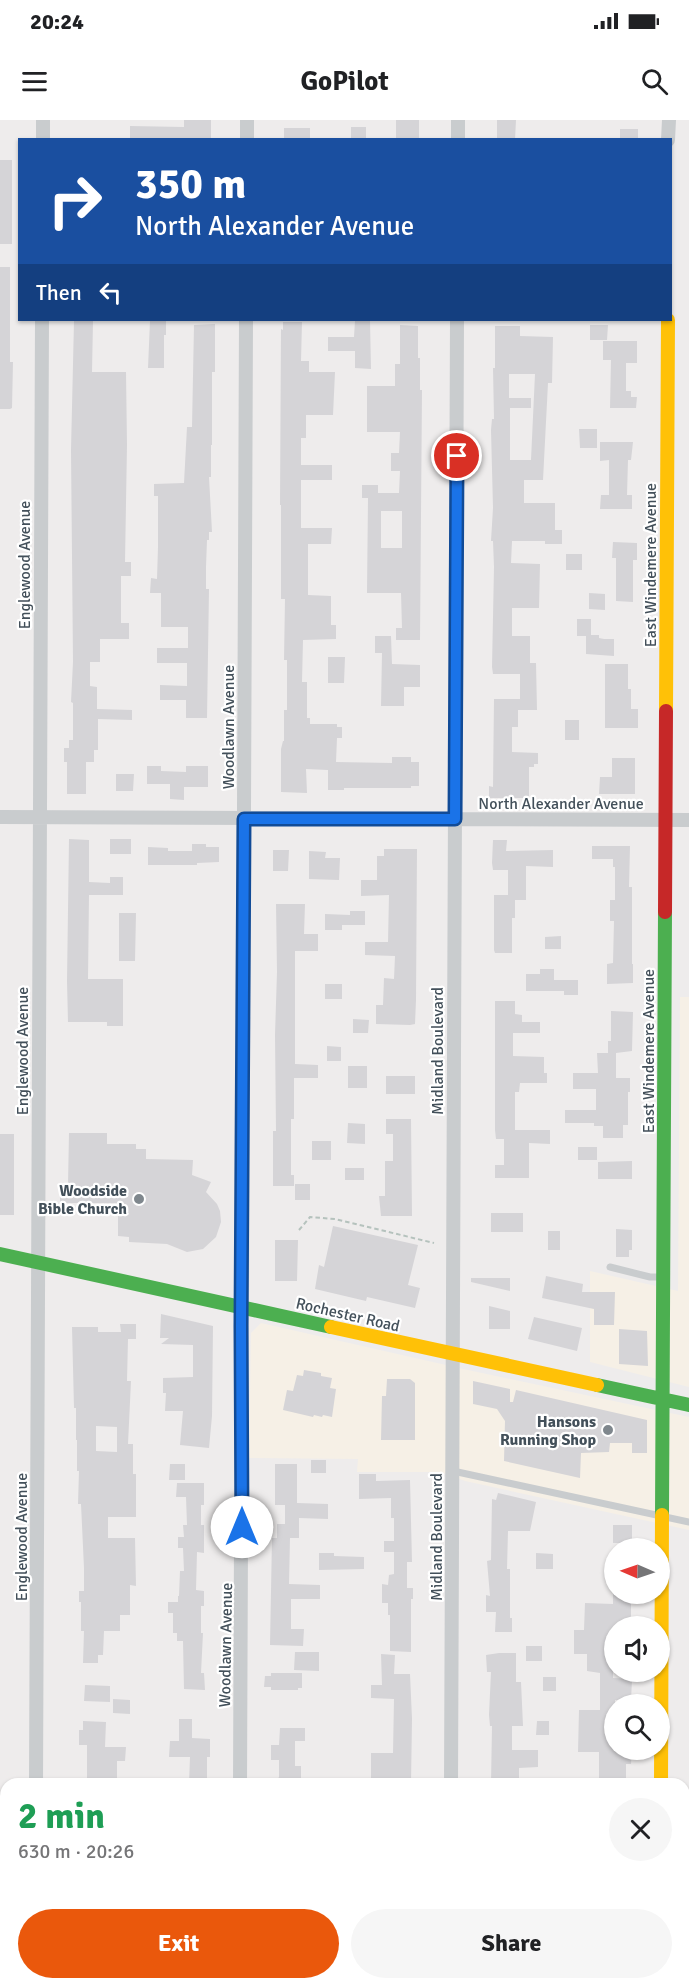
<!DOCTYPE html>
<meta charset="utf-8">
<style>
:root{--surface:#fff;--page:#f6f6f6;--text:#202124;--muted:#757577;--accent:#ea580c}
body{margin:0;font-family:Signika,sans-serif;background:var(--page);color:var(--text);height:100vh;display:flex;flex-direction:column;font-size:22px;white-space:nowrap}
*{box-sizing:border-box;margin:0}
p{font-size:20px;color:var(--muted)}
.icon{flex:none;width:33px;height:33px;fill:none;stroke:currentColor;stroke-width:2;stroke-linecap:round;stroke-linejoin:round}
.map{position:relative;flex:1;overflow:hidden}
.side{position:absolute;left:0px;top:1658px;width:690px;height:212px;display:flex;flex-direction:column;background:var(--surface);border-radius:18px 18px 0 0;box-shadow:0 2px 4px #0004}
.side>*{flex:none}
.guide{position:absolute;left:18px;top:18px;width:654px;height:183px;border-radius:0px;box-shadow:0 2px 4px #0004;background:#1a4fa0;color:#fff;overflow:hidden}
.needle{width:39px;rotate:272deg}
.tools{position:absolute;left:604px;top:1418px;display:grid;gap:12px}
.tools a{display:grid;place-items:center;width:66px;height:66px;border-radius:50%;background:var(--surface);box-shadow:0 2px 4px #0004;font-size:30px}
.pin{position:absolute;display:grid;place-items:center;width:51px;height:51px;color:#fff;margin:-26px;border:3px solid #fff;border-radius:50%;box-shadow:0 2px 6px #0007}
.me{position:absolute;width:66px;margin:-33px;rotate:0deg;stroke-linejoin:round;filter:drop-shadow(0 0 4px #0008)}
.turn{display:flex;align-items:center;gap:21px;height:126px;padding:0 18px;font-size:27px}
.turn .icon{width:78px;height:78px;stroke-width:2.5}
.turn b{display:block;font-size:42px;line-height:51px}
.then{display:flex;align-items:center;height:57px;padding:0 18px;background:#0003;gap:12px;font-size:22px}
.round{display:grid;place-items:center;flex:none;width:63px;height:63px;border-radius:32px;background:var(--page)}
.head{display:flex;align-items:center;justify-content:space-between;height:102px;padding:0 18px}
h1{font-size:36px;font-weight:800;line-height:45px;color:#1e9e55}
.action{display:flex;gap:12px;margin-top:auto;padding:12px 18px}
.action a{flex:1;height:69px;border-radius:36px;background:var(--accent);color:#fff;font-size:24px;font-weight:800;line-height:69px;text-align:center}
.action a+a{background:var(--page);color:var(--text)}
.status{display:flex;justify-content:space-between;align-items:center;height:42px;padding:0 30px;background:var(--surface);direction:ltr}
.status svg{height:16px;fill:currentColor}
header{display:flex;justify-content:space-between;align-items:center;height:78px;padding:0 18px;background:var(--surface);font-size:27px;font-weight:800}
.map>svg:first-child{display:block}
.commercial{fill:#f6f0e6}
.building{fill:#d5d4d7;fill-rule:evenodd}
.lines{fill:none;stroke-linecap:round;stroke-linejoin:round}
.path{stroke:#b5c2bd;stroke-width:2;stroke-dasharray:4.5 3;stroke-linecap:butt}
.lane{stroke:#c9ccce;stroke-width:7}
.street{stroke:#c9ccce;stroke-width:14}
.fast{stroke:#4caf50;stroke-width:14}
.slow{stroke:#ffc107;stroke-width:14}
.jam{stroke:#c62828;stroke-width:14}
.route-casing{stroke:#114b97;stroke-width:15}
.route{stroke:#1a73e8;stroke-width:10}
.poi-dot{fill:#7f878d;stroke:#fff;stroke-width:2}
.labels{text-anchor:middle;stroke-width:4.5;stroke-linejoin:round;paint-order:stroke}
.street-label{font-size:16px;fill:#43505a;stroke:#fff}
.poi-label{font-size:16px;font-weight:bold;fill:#43505a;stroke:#fff;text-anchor:end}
</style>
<div class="status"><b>20:24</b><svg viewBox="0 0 49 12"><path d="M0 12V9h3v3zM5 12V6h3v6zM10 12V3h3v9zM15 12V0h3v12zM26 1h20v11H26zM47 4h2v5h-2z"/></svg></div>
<header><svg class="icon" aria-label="menu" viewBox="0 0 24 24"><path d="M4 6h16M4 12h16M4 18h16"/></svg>GoPilot<svg class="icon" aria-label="search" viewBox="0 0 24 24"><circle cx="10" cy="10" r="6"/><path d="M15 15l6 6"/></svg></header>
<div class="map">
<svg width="689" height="1868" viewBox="0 0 689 1868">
<rect width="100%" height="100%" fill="#eeecec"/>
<!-- commercial -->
<path class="commercial" d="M680,877h9v390l-99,-25v-91l88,20z
M261,1203l207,47 221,47v113l-224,-49 -24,-9h-84l1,-13 -109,-1 2,-125z"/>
<!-- building -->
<path class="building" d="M184,0h27v20h-81v-14l54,1z
M396,0h23v20h-23z
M497,0h19l-1,20h-18z
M351,7h15v13h-15z
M284,8h26v12h-26z
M620,9h18v11h-18z
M0,40h12v84h-12z
M0,147h10v95h3l-1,46 -2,1h-10z
M74,201h19l-1,51h34l1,73 -2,117h6v14h-10v47h8v16h-29v23h-10v24l7,1v22l35,1v10l-34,-1v31h-4v12h-8v32h-19v-32h-3v-14h5v-8h4v-37l-2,-1 2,-40 -2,-212z
M150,201h16v14h-2v33h-16z
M355,201h15l1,48 -16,-1v-17h-27v-14h26z
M283,202h19l-1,39h8v11h26l-2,43h-27v23h-5v27h31v15h-31v48h31l-1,16h-23v51l23,1v29h5v14l-33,1 -1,42h5v36h3v6h27v3h5v11h-5l-1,24 56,1v-6h19v5h8v24h-8v2h-67v2h-16v-20l-22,-1 1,24 -26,-1v-43l2,-8h1v-31h3v-50h-3l1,-61h-4v-94h-1l1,-176 2,1z
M215,204v48h-3v73h-1v32h-2l3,55h-3v8h-2l-1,27v22h3l-2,129h-21v-18h-26v-15l27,1v-23h-30v-15h31v-21h-27v-34h-11l1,-15 6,1 1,-32v-51h-4v-12l30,-1 3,-56h5l2,-102z
M400,205l18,1v32h2v32h2l-2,250h-24v-12h6l-1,-35h-34l1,-95h-6v-13h16v8h21l1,-22h-9v-18h8l1,-21h-33v-46h28v-22h5zM381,391h21v37h-21z
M590,205h18l-1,15h-17z
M495,206h25v10l33,1 -1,46h-4l-5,97h-19v23h31v27h7v14h-17v-3h-33l-1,22 29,1 -1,44h-27v28h18v27h6l1,47h-19v17h-6v25l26,1v11h-4v3h-5v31h-40v-12l4,1 1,-88h26v-25h-27l-1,-7 2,-100 -1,-26h-2l2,-33 -2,-78 1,-11h2l-1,-51h2zM509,254h26l-4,86h-21v-52h21v-10h-22z
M603,221h34v22h-11v28h5v6h6l-1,11h-26l1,-48h-8z
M579,309h18v19h-17z
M600,322h33l-2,18h-3l-1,35h5v14h-32l1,-14h8v-35l-9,1z
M613,422l24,1v17h-4v42l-17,-1v-43h-4z
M566,434h16v16h-16z
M589,473l16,1v16l-16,-1z
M577,499h14v16h8v3l5,1h10v17l-28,-2v-18h-9z
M375,516h16l1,28 28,1v22h-16v19h-23l1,-53h-7z
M328,537h17l-1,26h-16z
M605,544h23v25h3v20h7v19h-33z
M565,600h14v20h-14z
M612,638h23v36h-36l1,-17h12z
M147,646h14v5l25,1v-6h22v21h-24v13l-14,-1v-15h-23z
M116,654h18l-1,17h-17z
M69,719l20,1v42l21,1v-6h13v18h-34l-1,84h35v47h-16v-4h-39l-1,-41z
M110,719h21v15h-21z
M493,720h14l-1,11 47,-1v17l-27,-1v34h-11v18h-3v35h-17l-1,-3v-55h14v-25h-15l-1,-7z
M192,724h14v3h13v15l-22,1v2h-49v-18l20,1v3h24z
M592,726h38l-1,41h3v77h1v19l-26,1v-20l6,-1 1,-42h-4v-21h5v-33h-2v-8h-21z
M384,729h33l-1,151 -1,24 -5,1 -34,-1v-19h7l1,-27 10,1 1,-23 -30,-1v-13h23l1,-47 -28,1v-16h16v-24h7z
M273,730h16l-1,21h-15z
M309,731l17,1 -1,6h15l-1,22 -30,-1z
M276,784h29l-1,30h14v17h-23v113l23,1v13h-24v41h-3v56h3v11h-21v-55h3l-1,-96 2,-63z
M350,791h15v14h-23v5h-17v-16l25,1z
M119,793h17l-1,48h-16z
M561,816v13h-16v-12z
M540,849h14v11h24v15h-14v-4h-38v-17h14z
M325,864h17v15h-17z
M495,881h20v13l7,1v7h18v11h-27v23l31,1v16h3v10h-27l-1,9h-4v38h35v14l-21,-1v35h-34v-13h9v-26h-8l-1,-9z
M611,891l22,1 -1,39 -16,2v25h14v14h-2v33h-5v13h-20v-12h-9v-3h-29v-13h31v-21h-23v-16h25l-1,-20h11v-12h3z
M353,899l16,1 -1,13h-15z
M327,926l14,1v14h-14z
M348,946h19v22h-19z
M386,956h29v18h-29z
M386,999h25l1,97h-31l-2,-20h6v-35h8v-27h-7z
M348,1003l17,1v20l-18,-1z
M69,1013h38v11h29v5h10v10l47,1 -1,15 19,7 -5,10 11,12 3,7 1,11 -5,15 -13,12 -16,3 -20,-8 -38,-2v-5l-11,-1v-33h-58v-19h8z
M0,1014h14v81h-14z
M312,1021h19v19h-19z
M578,1027h19v13h-19z
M632,1041v18h-34v-17z
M345,1048h19v12h-19z
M295,1064h15v16h-15z
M491,1093h32v19h-32z
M333,1106l85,19 -10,40 12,3 -5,20 -48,-11 -1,4 -51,-12 4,-24 5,2z
M616,1109l16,1v20h-3v7h-13z
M548,1111h12v19h-12z
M275,1120h23l-1,41h-22z
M546,1156l37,8 -1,8h33l-1,33h-20v-16l-52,-11z
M471,1158h39v13l-39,-9z
M489,1186l21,5v18h-21z
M161,1194l52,12 -1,90 -3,32 -29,-3 3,-34h-18l1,-18h-3v-15l30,-1v-32l-32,-1 8,-6h-9z
M534,1197l48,11 -5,23 -49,-12z
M120,1204h16v15h-8l-1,42h4l-3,63h5v30h3v43h-28v21h27l1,48 -6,-1v30h-10v16h-16l-1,24h-5v8h-15l1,-32h-3v-29h-2v-11h5v-23l-3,-64h-3l1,-33h-2v-31h-1v-32h-2l-2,-81h26v5h23zM96,1306l21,1v25l-21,-1z
M619,1209l28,2 1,35 -29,-2z
M304,1250l17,3v3l11,2 -2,10 6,1 -4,28 -9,-2 -1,2 -8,-2 -1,2 -30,-7 4,-20 6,1 4,-16 6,1z
M387,1259h23l5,4v57h-34l1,-44h4z
M473,1261l37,8v13h3l3,-12 131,30v33h-15v-10h-22l-1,9 -28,1 -1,25 -76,-17 1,-40 -8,-12 -24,-5z
M311,1340h15v13h-15z
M170,1344h15v16h-16z
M275,1344h22v39l31,1v15l-29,-1v20h-9l-1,46 31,1v14h-29v30h13l-1,17 -33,-1 2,-107h5v-14h8v-19h-10z
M359,1354h17v7l34,-1 2,82h-5v26h6v11h-2v53l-21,-1v-36h-2v-12h-6v-19l6,1 1,-10 5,-1v-22h-10v-11h10v-23h-3v-20l-32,1z
M177,1363h27v22h-3v20h3v28l-7,-1 -1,38 8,1v15h-3v27h2l-2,40h3l1,17 -21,-1 -1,-48h-6v-8h-4v-20h-5v-11h10v-6h1l1,-25h4l-1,-23h-5v-11h6l-1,-12h4l-1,-28h-10z
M498,1373l38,9 -6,29h-22l-1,38h3v49h2v14h-17l1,-20h-10v-17l4,1 -3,-35 4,-1 1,-61 4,1z
M613,1405h19v18h-19z
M319,1433h15v3l30,1v12l-45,1z
M536,1433l17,1v15h-17z
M613,1473h18v33h-16v7h-7v26h5v19l19,1 -1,22 -16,-1v49h17l-1,15h-5v20h-27v-32h-21l1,-42h21v-37l-13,-2v-17h-13v-24h10l1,-27 28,1z
M526,1526h16v15h-16z
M295,1532h24v19l-25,-1z
M499,1533h17v29h5l2,44h-11v24h26v17l-19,1v16h-28l1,-58h-2l-1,-11 2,-43h-4l-1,-17z
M381,1534l14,1 -1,19h16l2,45 -1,65h-40v-31h22l1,-54 -23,-1v-13h11z
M271,1553h31v15h-4v2h-27v-3h-7l1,-11h6z
M543,1557h13v14h-13z
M85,1565l25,1v16l-26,-1z
M113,1579l17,1v14l-17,-1z
M179,1599h13v19l18,1v18h-3v27h-18l1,-27h-21l1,-16h9z
M83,1601l23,1 -1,25h21l-1,14h-8v23h-30v-39h-8v-15h4z
M537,1601h12v14h-13z
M280,1608h25v13h-10v25h6v13h-7v5h-19l4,-7v-17h-8v-15h8z"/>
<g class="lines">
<!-- path -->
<path class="path" d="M299,1110l11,-13 25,2 99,24"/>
<!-- lane -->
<path class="lane" d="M610,1147l40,10h13
M453,1351l236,51"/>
<!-- street -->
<path class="street" d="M43,20v-20
M247,20v-20
M458,20v-20
M668,20l1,-20
M0,697l689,3
M36,1664l6,-1464
M240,1664l6,-1464
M451,1664l6,-1464
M684,1758h5
M35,1863v5
M239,1868v-5
M450,1868v-5
M660,1868v-5"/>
<!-- fast -->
<path class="fast" d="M0,1134l331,73
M597,1265l92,20
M662,1395l3,-603"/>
<!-- slow -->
<path class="slow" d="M666,591l2,-391
M331,1207l266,58
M661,1664l1,-269"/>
<!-- jam -->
<path class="jam" d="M665,792l1,-201"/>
</g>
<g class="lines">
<!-- route casing -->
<g class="route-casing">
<path id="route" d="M242,1407l-1,-201 3,-507h211l2,-363"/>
</g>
<!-- route -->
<use href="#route" class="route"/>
</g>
<!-- markers -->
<g class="poi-dot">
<circle cx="139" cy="1079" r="6"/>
<circle cx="608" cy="1310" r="6"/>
</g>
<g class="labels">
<!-- street labels -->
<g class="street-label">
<text transform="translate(24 445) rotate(-90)" y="6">Englewood Avenue</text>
<text transform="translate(650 445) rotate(-90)" y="6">East Windemere Avenue</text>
<text transform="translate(228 607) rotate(-90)" y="6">Woodlawn Avenue</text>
<text x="561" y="689">North Alexander Avenue</text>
<text transform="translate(22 931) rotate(-90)" y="6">Englewood Avenue</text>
<text transform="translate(437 931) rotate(-90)" y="6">Midland Boulevard</text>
<text transform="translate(648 931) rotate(-90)" y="6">East Windemere Avenue</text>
<text transform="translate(348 1194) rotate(13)" y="6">Rochester Road</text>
<text transform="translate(21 1417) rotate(-90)" y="6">Englewood Avenue</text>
<text transform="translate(436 1417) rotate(-90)" y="6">Midland Boulevard</text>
<text transform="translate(225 1525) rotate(-89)" y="6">Woodlawn Avenue</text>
</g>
<!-- poi labels -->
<g class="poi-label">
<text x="127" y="1076">Woodside<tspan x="127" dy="18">Bible Church</tspan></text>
<text x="596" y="1307">Hansons<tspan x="596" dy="18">Running Shop</tspan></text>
</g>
</g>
</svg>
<div class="tools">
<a><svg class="needle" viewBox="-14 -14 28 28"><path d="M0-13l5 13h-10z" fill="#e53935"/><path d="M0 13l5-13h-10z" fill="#757577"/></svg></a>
<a><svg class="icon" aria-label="sound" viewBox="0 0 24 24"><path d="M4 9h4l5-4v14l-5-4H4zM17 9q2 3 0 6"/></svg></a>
<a><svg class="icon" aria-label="search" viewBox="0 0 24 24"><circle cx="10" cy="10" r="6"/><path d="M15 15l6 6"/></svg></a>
</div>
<div class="pin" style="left:457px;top:336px;background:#d93025"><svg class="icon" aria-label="arrive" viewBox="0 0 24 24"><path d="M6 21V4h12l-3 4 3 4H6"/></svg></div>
<svg class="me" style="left:242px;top:1407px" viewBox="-20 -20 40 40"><circle r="19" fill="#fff"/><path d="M0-13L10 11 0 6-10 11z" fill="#1a73e8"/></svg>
<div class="guide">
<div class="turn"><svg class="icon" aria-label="right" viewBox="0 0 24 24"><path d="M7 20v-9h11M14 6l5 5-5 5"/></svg><div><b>350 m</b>North Alexander Avenue</div></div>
<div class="then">Then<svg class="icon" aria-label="left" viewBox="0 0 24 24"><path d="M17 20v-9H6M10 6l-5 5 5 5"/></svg></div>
</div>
<section class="side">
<div class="head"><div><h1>2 min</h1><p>630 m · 20:26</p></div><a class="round"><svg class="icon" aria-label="close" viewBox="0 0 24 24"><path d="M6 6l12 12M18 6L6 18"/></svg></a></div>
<div class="action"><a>Exit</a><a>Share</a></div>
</section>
</div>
